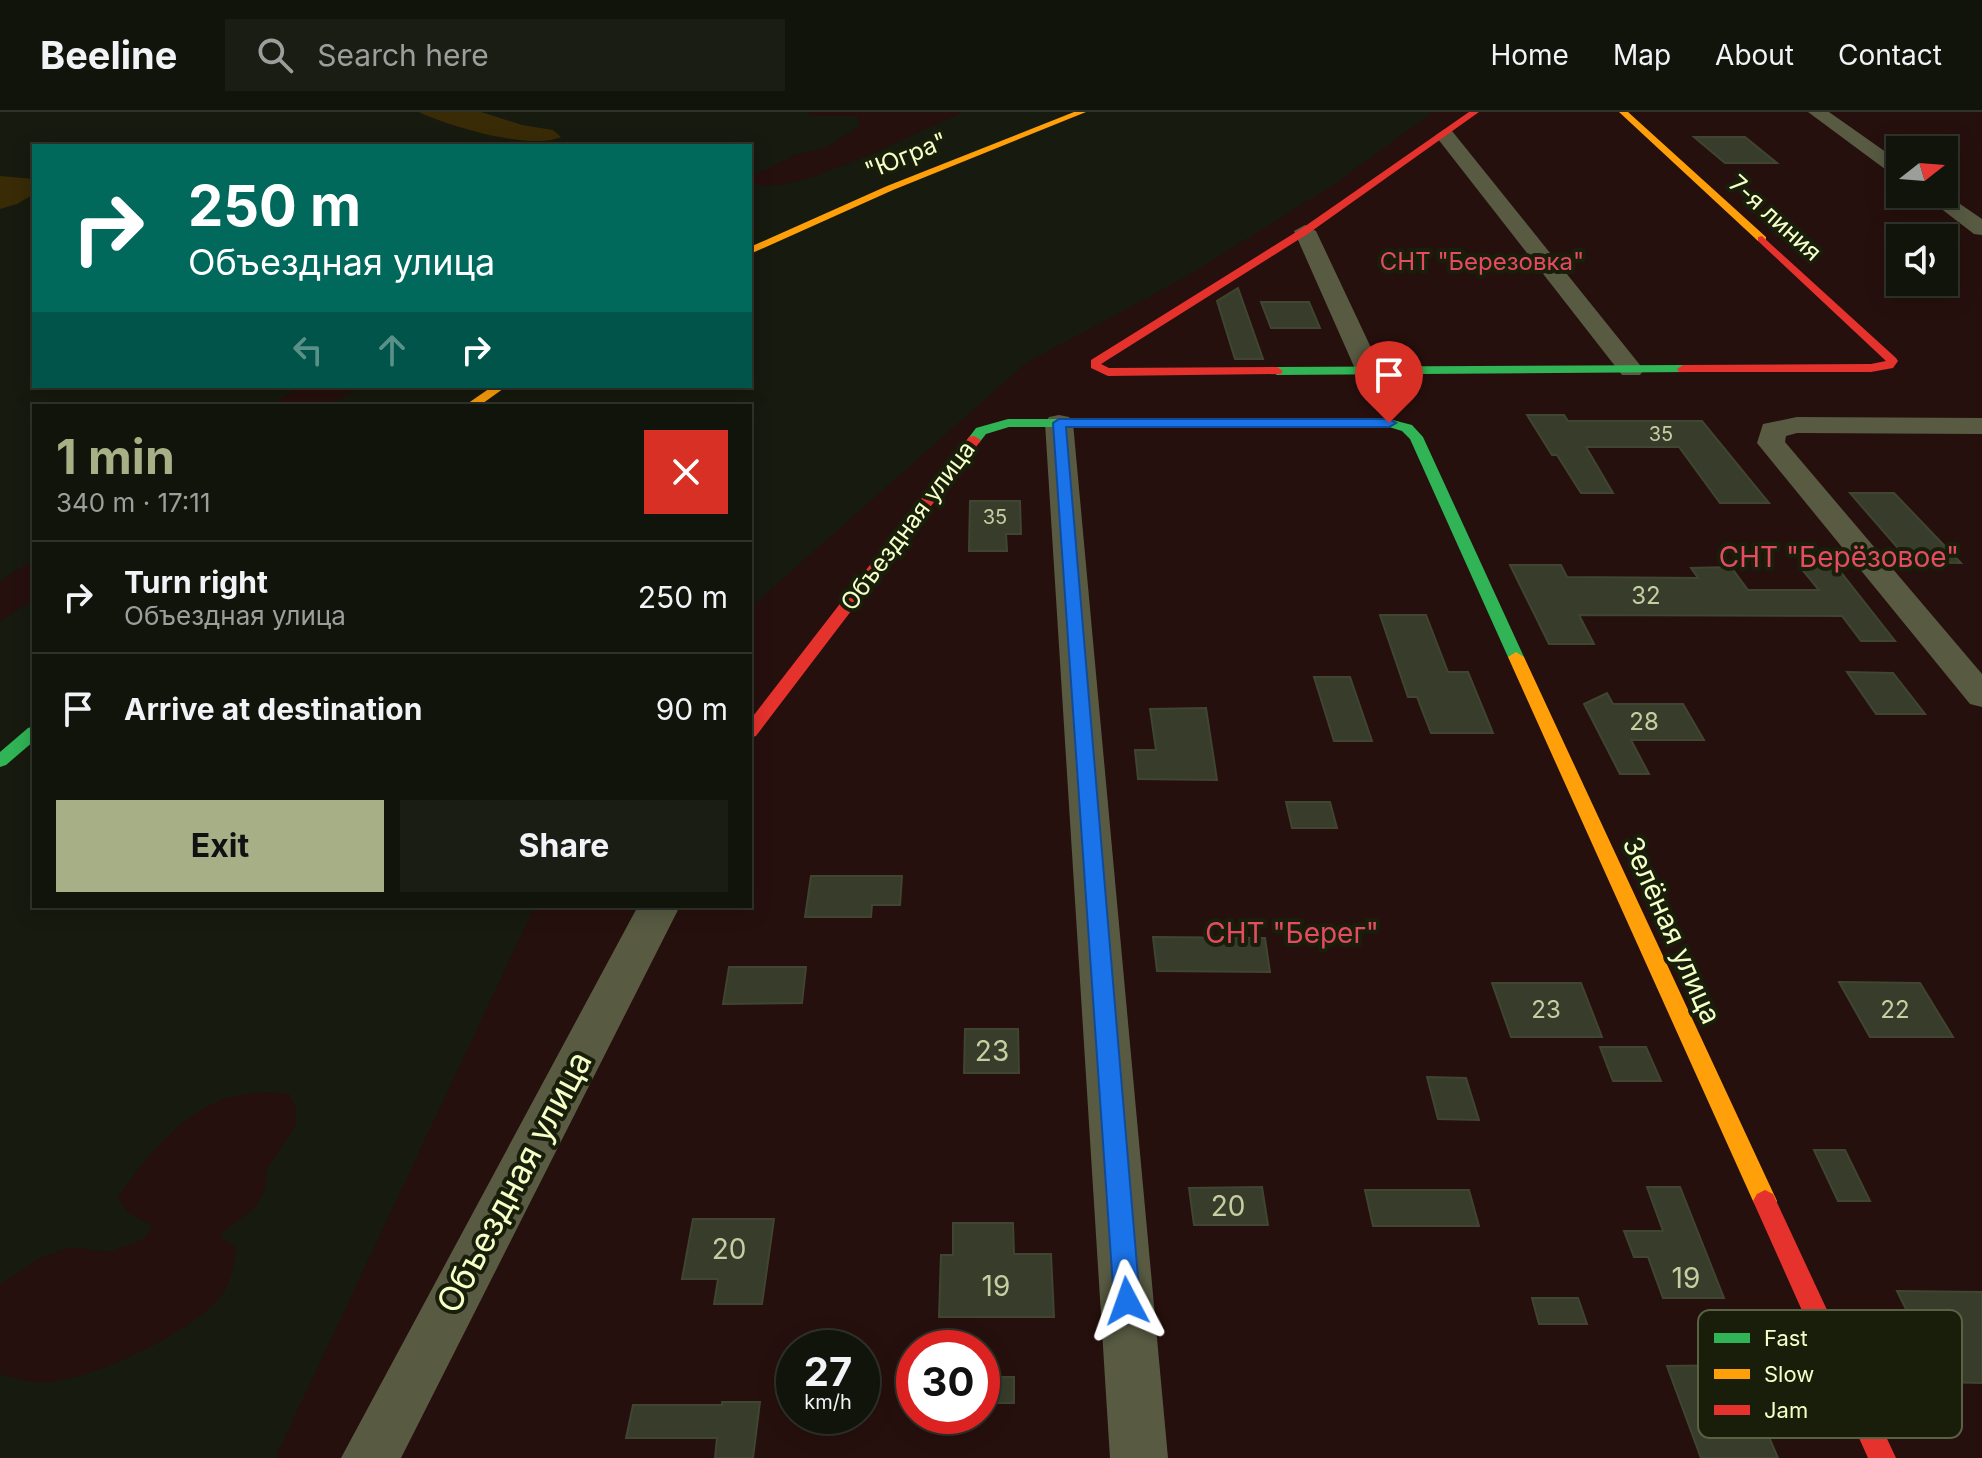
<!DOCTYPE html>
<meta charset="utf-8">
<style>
:root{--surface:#11140a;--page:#1a1d13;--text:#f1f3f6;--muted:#9c9e9c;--line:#30332b;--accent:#a6af86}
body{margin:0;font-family:Inter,sans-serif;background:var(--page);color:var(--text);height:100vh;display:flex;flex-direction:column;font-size:30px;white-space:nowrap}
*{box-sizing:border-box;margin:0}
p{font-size:26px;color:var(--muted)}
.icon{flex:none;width:44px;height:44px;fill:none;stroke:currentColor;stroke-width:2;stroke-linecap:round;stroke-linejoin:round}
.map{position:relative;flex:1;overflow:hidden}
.side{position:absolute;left:32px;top:292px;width:720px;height:504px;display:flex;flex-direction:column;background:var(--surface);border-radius:0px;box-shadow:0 4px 20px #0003,0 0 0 2px var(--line)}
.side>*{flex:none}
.top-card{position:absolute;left:32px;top:32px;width:720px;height:244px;border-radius:0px;box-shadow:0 4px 20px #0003,0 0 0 2px var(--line);background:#00695c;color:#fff;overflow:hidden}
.needle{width:52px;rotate:73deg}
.tools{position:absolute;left:1886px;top:24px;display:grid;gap:16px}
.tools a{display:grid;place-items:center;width:72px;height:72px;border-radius:0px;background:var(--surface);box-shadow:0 4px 20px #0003,0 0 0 2px var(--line);font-size:40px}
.speed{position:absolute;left:776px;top:1218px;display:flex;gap:16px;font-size:40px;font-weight:700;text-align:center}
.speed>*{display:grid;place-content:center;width:104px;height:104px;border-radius:50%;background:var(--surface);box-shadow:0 4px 20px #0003,0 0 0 2px var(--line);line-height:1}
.speed small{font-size:20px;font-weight:400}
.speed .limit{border:12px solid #d22;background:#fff;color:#111}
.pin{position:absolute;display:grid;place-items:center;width:68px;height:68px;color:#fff;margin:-82px -34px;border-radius:50% 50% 50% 0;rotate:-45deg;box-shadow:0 0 8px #0007}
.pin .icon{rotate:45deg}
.me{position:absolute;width:88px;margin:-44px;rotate:356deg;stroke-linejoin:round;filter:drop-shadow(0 0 6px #0008)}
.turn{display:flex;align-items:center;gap:28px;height:168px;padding:0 24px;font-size:36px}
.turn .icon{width:104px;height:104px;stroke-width:2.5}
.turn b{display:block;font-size:56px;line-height:68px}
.lanes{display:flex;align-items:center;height:76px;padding:0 24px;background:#0003;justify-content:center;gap:40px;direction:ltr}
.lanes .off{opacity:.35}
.round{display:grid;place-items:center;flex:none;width:84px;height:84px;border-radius:0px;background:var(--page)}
.overview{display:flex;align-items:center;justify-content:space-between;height:136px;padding:0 24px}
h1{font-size:48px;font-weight:700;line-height:60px;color:var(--accent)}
.cta{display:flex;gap:16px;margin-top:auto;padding:16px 24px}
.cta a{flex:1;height:92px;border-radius:0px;background:var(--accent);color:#111;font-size:32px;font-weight:700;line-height:92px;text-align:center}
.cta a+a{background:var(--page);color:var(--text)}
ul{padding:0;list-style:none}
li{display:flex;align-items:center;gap:24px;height:112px;padding:0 24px;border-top:2px solid var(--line)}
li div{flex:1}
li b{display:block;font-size:30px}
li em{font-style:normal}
header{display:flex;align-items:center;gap:48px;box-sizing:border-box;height:112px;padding:0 40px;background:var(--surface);border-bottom:2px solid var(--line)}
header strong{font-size:38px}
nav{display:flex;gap:44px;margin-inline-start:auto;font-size:28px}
.search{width:560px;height:72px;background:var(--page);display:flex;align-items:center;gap:20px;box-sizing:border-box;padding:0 28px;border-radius:0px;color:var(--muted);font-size:30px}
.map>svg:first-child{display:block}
.green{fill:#26100d;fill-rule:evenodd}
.water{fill:#392b06}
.building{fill:#383d2b;stroke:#3f4530;stroke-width:2}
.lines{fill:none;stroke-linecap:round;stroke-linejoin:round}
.street{fill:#585b42;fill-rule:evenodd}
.fast{fill:#30b455;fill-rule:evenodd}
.slow{fill:#ff9f0a;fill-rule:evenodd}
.jam{fill:#e5322d;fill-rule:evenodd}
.route{fill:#1a73e8;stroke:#114b97;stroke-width:2}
.labels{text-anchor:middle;stroke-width:8;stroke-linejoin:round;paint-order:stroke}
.far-number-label{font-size:20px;fill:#c4cea0}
.far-street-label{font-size:24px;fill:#f3ffc7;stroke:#191e0a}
.far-park-label{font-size:24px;fill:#e74b62;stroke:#191e0a}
.number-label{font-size:24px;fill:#c4cea0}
.park-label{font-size:28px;fill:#e74b62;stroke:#191e0a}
.street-label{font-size:28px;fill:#f3ffc7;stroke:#191e0a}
.near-number-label{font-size:28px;fill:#c4cea0}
.near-street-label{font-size:34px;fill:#f3ffc7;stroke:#191e0a}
.key{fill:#191e0a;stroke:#5a6243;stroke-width:2}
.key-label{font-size:22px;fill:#f3ffc7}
</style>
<header>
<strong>Beeline</strong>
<div class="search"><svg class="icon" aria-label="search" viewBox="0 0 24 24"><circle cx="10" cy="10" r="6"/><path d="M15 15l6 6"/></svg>Search here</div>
<nav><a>Home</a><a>Map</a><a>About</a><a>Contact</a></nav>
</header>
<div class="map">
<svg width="1982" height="1346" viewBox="0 0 1982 1346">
<rect width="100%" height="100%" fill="#171a0e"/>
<!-- green -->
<path class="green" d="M807,0h157c-40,15 -178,91 -213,70l-1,-5 48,-23 29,-7 33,-21 -3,-10h-45z
M1433,0h549v1346h-1707l260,-552h215v-298l276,-245 156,-84 151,-94zM1900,38h44v44h-44zM1900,126h44v44h-44zM794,1236h68v68h-68zM914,1236h68v68h-68z
M302,274h59l-33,20h-60z
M34,448v39l-34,22v-40z
M270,980l19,2 7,15v16l-29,44 -2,19 -9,19 -37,28 17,13c-2,17 -6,39 -18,52 -29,33 -137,87 -182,82 -12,-1 -24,-5 -36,-8v-90l40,-26 31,-11 37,5 36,-13 9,-13 -25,-13 -10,-16c27,-39 63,-84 109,-99 14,-4 29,-5 43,-6z"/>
<!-- water -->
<path class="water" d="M419,0h62l41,13 31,5 8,7c-29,14 -114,-11 -142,-25z
M0,64l34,3v15l-17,10 -17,5z"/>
<!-- building -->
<path class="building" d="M1694,25h51l32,26h-52z
M1238,176l25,71h-28l-18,-58z
M1261,190h48l11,26h-49z
M1527,303h37l4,6h134l67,82h-49l-41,-56h-93l27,46h-32l-24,-38h-5z
M1850,381h44l67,70 -51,-1z
M970,389h50l1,33h-15l1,17h-38z
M1510,453h51l6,12 131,1 -7,-10 40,-1 17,23h71l-19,-23 36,-1 59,75h-34l-19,-25 -263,-1 15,29h-45z
M1380,503h46l22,57h20l25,61h-62l-14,-36h-9z
M1847,560l46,1 32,41h-49z
M1314,565h36l22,64h-38z
M1607,581l6,11h70l21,36h-73l18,34h-29l-36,-70z
M1206,596l11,72 -79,-1 -3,-29h21l-6,-41z
M1286,690h44l7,26h-45z
M811,764h91l-2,29h-28l-1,12h-66z
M1153,825l112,1 5,34 -113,-1z
M729,855h77l-4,36 -79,1z
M1839,870l81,1 33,54h-83z
M1492,871h89l21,54h-91z
M965,917h53l1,44h-55z
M1600,935h46l15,34h-48z
M1427,965l39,1 13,42 -41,-1z
M1814,1038h31l25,51h-32z
M1262,1075l6,38h-74l-5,-37z
M1647,1075h33l44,111h-61l-15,-41h-14l-10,-26h39z
M1365,1078h104l10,36h-106z
M693,1107h81l-12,85h-48l4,-25h-36z
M953,1111h60l1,31h37l3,63h-115l2,-62h12z
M1897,1179l85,1v91l-40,-1z
M1532,1186h46l9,26h-48z
M1732,1235h48l22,51h-37l12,32h-11l12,28h-77l-34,-92 73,-1z
M982,1265h32v26h-32z
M722,1290h38l-7,56h-38l2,-20h-91l7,-33h89z"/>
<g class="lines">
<!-- street -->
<path class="street" d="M1808,0h21l71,50v15l-7,-2z
M1445,17l7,2 188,234 4,5 -4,5h-18l-184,-236 -2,-4z
M1944,81l38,26v16l-8,-1 -52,-40z
M1305,113l11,6 66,140 -4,5h-18l-4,-5 -62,-140z
M1059,303l10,2 4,6 95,1035h-58l-65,-1035 4,-6z
M1797,305l185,1v16l-185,-1 -11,3 -1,6 197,232v33l-12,-3 -213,-261 6,-19z
M638,794h42l-279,552h-60z"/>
<!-- fast -->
<path class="fast" d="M1683,253l6,4 -2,3 -410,3 -6,-4 6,-4z
M1008,307h381l23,6 11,12 101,220 -8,5 -8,-5 -98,-218 -8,-8 -13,-4h-380l-23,7 -7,9 -12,-3 9,-12z
M34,614v15l-28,24 -6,2v-15l28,-24z"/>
<!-- slow -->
<path class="slow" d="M1074,0h12l-193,78 -143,64v-7l137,-61z
M1619,0h9l138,125v4h-8z
M493,274h14l-28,20h-15z
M1516,540l8,5 253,544 -4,7 -8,4 -8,-4 -4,-7 -245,-544z"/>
<!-- jam -->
<path class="jam" d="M1469,0h10l-170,121 -208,131 8,4 168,-1 6,4 -2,3 -173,2 -17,-8v-8l210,-131z
M1762,124l134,122 2,3 -5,7 -22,4h-192l-2,-3 6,-4 188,-1 15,-3 -128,-120v-4z
M974,324l7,4 -2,3 -223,293 -6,2v-18l219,-283z
M1765,1078l8,4 123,264h-28l-115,-257 4,-7z"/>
</g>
<!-- route -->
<path class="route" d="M1059,307h330l7,4 -7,4h-323l74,874 -4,9 -9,3 -9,-3 -4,-9 -61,-878z"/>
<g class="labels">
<!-- far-number labels -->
<g class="far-number-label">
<text x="1661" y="329">35</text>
<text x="995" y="412">35</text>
</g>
<!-- far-street labels -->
<g class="far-street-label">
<text transform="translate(906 44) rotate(-22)" y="8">"Югра"</text>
<text transform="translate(1775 106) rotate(42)" y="8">7-я линия</text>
<text transform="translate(908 414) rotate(-53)" y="8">Объездная улица</text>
</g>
<!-- far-park labels -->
<g class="far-park-label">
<text x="1482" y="158">СНТ "Березовка"</text>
</g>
<!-- number labels -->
<g class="number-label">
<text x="1646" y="492">32</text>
<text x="1644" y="618">28</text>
<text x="1546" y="906">23</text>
<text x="1895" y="906">22</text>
</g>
<!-- park labels -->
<g class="park-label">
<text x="1839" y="455">СНТ "Берёзовое"</text>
<text x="1292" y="831">СНТ "Берег"</text>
</g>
<!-- street labels -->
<g class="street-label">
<text transform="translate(1672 818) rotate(66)" y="10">Зелёная улица</text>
</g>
<!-- near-number labels -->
<g class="near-number-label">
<text x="992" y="949">23</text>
<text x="1228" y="1104">20</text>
<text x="729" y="1147">20</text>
<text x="1686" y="1176">19</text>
<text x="996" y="1184">19</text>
</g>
<!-- near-street labels -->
<g class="near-street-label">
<text transform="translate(514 1070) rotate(-62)" y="12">Объездная улица</text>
</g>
</g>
<!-- legend -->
<rect x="1698" y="1198" width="264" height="128" rx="12" class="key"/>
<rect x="1714" y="1221" width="36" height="10" fill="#30b455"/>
<rect x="1714" y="1257" width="36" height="10" fill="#ff9f0a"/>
<rect x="1714" y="1293" width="36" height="10" fill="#e5322d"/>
<g class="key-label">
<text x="1764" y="1234">Fast</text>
<text x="1764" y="1270">Slow</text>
<text x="1764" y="1306">Jam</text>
</g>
</svg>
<div class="tools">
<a><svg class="needle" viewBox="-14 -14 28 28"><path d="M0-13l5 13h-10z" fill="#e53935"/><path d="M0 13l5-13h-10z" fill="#9c9e9c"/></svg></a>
<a><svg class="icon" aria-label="sound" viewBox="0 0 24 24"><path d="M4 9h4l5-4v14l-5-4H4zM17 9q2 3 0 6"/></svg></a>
</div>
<div class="speed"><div>27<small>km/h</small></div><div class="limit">30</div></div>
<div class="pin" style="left:1389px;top:311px;background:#d93025"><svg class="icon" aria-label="arrive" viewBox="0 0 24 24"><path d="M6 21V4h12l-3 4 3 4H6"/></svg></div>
<svg class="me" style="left:1127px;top:1189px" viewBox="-20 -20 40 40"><path d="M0-17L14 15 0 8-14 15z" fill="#1a73e8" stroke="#fff" stroke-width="4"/></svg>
<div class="top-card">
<div class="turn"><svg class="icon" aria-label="right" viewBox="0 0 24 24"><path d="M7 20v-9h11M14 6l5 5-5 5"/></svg><div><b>250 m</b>Объездная улица</div></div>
<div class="lanes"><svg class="icon off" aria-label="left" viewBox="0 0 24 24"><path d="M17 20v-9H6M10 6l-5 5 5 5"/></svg><svg class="icon off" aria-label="ahead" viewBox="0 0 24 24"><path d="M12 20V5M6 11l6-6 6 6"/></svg><svg class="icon" aria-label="right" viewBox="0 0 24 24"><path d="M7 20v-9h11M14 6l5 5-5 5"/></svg></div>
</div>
<section class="side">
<div class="overview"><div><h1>1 min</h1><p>340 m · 17:11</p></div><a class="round" style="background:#d93025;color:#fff"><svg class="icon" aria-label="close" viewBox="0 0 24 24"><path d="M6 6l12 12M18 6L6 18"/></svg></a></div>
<ul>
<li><svg class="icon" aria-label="right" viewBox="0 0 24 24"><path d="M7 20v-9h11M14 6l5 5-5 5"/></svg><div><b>Turn right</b><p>Объездная улица</p></div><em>250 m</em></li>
<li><svg class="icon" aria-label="arrive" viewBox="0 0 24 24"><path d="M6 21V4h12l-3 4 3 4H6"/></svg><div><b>Arrive at destination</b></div><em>90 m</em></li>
</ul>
<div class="cta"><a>Exit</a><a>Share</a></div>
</section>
</div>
